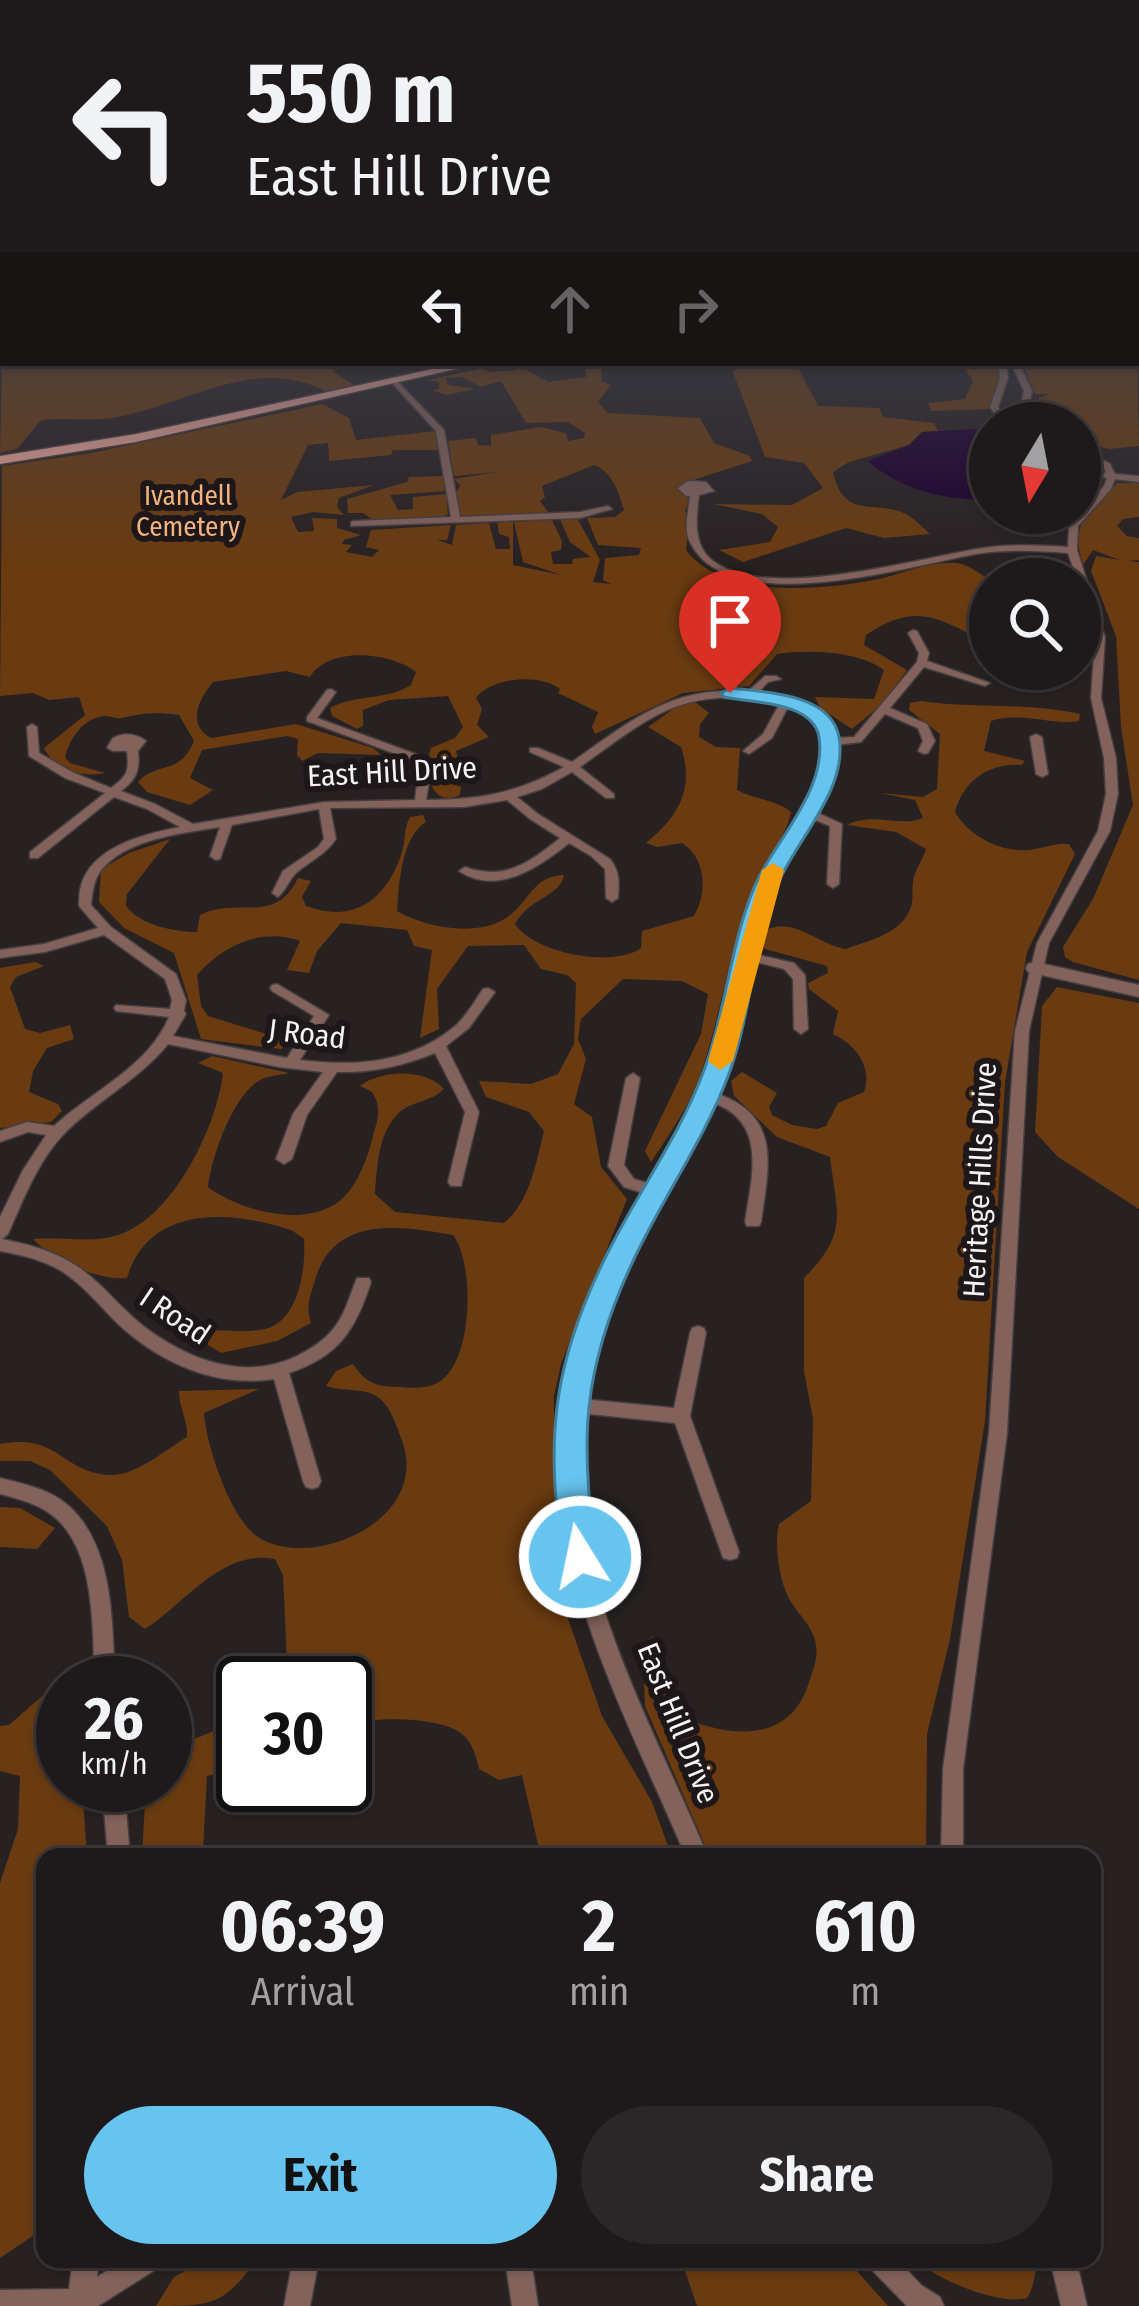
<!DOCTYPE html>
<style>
:root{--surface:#1e191a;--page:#2b2627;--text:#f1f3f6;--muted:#a1a0a2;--line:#3c3839;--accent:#66c4ef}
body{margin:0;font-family:"Fira Sans Condensed",sans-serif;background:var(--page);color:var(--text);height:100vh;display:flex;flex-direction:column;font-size:45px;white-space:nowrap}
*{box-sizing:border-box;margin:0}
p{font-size:39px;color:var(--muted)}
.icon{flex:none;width:66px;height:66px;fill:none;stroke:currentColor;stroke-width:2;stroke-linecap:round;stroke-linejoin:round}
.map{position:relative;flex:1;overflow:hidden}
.drawer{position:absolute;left:36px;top:1848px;width:1065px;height:420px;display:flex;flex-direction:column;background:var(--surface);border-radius:24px;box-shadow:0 3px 9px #0004,0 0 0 3px var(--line)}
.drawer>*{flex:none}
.top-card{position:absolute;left:0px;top:0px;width:1140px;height:366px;box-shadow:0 3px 9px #0004,0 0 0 3px var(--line);background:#1e191a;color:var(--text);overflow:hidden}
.needle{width:78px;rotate:190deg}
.buttons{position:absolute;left:969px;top:402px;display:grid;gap:24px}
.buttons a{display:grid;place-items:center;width:132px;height:132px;border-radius:50%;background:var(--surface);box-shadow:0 3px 9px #0004,0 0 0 3px var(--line);font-size:60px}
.speed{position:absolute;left:36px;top:1656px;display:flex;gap:24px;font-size:60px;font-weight:700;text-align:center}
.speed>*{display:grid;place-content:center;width:156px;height:156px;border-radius:50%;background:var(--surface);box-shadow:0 3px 9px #0004,0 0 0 3px var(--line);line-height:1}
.speed small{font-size:30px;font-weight:400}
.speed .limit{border:6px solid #111;border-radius:18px;background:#fff;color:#111}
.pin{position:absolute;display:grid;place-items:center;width:102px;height:102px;color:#fff;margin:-123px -51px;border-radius:50% 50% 50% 0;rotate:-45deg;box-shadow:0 0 12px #0007}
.pin .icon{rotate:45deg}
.me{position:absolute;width:132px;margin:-66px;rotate:350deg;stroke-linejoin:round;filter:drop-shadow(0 0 9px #0008)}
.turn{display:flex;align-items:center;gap:42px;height:252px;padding:0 48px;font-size:54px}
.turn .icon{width:156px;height:156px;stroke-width:2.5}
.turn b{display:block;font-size:84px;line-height:102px}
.lanes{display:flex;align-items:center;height:114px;padding:0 48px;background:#0003;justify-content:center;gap:60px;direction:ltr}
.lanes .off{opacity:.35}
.eta{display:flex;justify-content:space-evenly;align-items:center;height:204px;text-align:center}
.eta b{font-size:72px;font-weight:700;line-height:84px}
.action{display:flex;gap:24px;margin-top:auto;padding:24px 48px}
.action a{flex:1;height:138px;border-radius:72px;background:var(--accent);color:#111;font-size:48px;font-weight:700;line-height:138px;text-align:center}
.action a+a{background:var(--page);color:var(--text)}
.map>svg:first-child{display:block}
.green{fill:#6a3b10}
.water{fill:#1d002e}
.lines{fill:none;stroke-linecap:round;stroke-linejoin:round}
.minor-casing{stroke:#453e3f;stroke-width:3}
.tertiary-casing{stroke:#453e3f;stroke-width:3}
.primary-casing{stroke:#453e3f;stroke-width:3}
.minor{fill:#82625b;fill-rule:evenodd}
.tertiary{fill:#82625b;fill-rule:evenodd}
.primary{fill:#e4a092;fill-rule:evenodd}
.route{fill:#66c4ef;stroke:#427f9b;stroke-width:3}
.slow{fill:#f59e0b}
.labels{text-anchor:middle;stroke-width:12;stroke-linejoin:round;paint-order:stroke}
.far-park-label{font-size:27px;fill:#f4b27e;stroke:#1e1719}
.street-label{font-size:30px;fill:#f6f1f2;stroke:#1e1719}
</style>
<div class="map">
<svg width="1139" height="2306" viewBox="0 0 1139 2306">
<rect width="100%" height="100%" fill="#282122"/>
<!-- green -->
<path class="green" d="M3,312v51h338l-8,3 1,6 21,14 -28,6c-71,-38 -137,12 -210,25 -24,5 -51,0 -76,3l-24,29 -17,4z
M1137,354l2,92 -30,3 -29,-7v-19l-45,-2 4,-23 10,-4h-14l-13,-31h115z
M515,363l33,19 38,-5 -1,-14h17l-1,18 10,4 -13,17 10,11 92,5 14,25 36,13 2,5 -71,23v9l8,6 -4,13 5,4 -4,34c38,51 142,40 197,28 23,-6 50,-17 74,-15 12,2 22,10 33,17v64c-50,-24 -72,-44 -124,-9l-2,10 43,25 -26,35 -29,24 -32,-21 -5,-11 59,2 10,-29c-24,-19 -77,-21 -107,-16l-28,32 -66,7 -88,41 -3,-7 6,-15 -40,-19 2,-4c-20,-16 -69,-12 -84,9l6,11 -5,16 12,12 -33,14 4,18 -21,10 22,8 -1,8c-30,14 -37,-25 -29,-47l24,-10 8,-11 -15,-31 -59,4 -26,10v16l-6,3 -25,-13 -2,-8c25,-14 56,-7 81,-23l5,-13c-26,-20 -87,-26 -106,5l-24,-6 -73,11c-14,17 -27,42 -2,56l85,-14 77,24 8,7 -63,-2 -16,8 -5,-6 1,-16 -11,-3 -85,14 -12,28 23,12 -23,15 -43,-13 -9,-10c19,-21 42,-6 56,-41l-15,-26c-23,-3 -38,-2 -57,3 -6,2 -13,-3 -19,-2 -22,4 -33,23 -38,41l5,6 35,10c-22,5 -51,-3 -61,-25l41,-33 -6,-18 -30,3 -16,-7 -33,3 2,-230 89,-13 231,-49 27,14 7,22 79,-9 5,19h-47l-2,5 -62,6 -1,-18 -20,2 -27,55 16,-8 77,-7 -35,13 -2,9 7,8 -31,-3 -22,5 7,15 16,-1 -2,-13 25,1v9l24,7 -17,5 -2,4 10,1 -6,7 26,5 7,-7 -13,-3 5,-17 80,-5 -4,15h-10l15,5 4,-20 33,-2 7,26h14l-1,-12 -10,-3 -2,-12h16v43l48,10 -38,-13 -9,-40 38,-2 10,21 -1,9 -10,2 2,12h19l1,-5 18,-2 -21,-15 -10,-23 17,-1 23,42 -7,22 18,2 -8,-4 2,-22 34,-3 2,-7 -43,-3 -11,-27 28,-1 9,-7c-5,-17 -12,-39 -30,-45l-52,21 3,11 -5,4 9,12 -89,3 -4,-22 4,-9 -6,-6 43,-7 -43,4 -6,-35 28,-3 2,7 13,1v-11l50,-8 25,6 2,8 16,-3 1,-5 -17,-11 -42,1 -25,-42 -20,6 -19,-10 -16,1 2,7 27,4 -29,6 -13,-5 6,-1v-7l-11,-2 55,-12 7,4 26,-2 -1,-4h-26z
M998,363l2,13 -11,33 -58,2 -3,-8 37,-4 8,-18 -11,-16z
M797,366l21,40 61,2 4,9 51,6 4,8 -16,1 -13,13 -60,17 -16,10c11,49 42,27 73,42 8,4 17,14 24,20l-46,4 -38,-10 -103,34 -24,-12 51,-8 8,-15 -16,-13 -49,-10 79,1 31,-17 -19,-25 -39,-6 -32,-85 6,-5z
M443,476l2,15 -55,4 8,15 15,-1v-12l33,-3 2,20 -6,4 -65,5 -14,-10h-15l-1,-14 60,-17 2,-5z
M1117,483h22v34l-16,2 -6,7 10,10 12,2v22l-11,1 11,1v418l-66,-18 -8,-5 -2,-10 30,-48 40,-94 -12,-78 -5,-91 -25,-65 5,-15 24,4 -27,-10 -10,15c-14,-47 7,-49 34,-82z
M921,701c53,8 106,1 159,13l-1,7c-25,5 -57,-10 -88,0l-7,30 41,10 -3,4c-32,-2 -58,14 -67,47 14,24 46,41 75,38 14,-2 25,-7 39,-6l6,10 -48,98 -22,130 -20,339 -35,218 -23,95 -1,123h-216l-65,-151 -3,-63 12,-7c7,28 10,77 43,87 48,16 96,13 112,-41 4,-12 9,-24 7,-37 -3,-20 -19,-31 -28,-48 -9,-19 -14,-53 -9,-73l32,-23 2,-82 -9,-48v-93c45,-45 33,-63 26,-121l-53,-20 -43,-41 -3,-15 11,-9 35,21 -8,14 3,8 20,10 25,4 9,-3 12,-23 26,-11c9,-25 -9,-48 -31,-58l5,-23 -29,-22 -1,-6 20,-10 -1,-7 -62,-17 -8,-11c28,-30 58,6 89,11 23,-9 56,-15 65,-42 3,-10 0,-19 3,-30 3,-10 9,-18 12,-28l-30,-17 -49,-7c26,-14 52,3 76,-7l-8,-18 -35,-7 43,4 14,-8 3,-55 -31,-24 1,-7z
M695,702l14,11 -9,11 -1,13 17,10 24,1 -3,42c16,9 40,10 54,22 -5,28 -27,46 -37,73 -24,61 -32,126 -53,188 -11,33 -31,60 -50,89l-6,-11 56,-117 7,-40 -26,-13 -59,-2 -42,40 -3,20 8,20 -12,45 18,13 9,50 26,32 -66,165 -7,32v155l4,39 44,126 50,86 20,55h-131l-19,-82 -23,5 -20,-11c-3,-12 -6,-26 -17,-35 -22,-18 -93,-18 -117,-8v-43h-57l-5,-108 -8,-16c-54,-10 -90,45 -130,70l-16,-12 -7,-57 -15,-34 -57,-56 -20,-9h-30v-17c59,-11 60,27 108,31 27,2 57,-25 79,-38 1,-18 -8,-28 -8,-46l80,-2 -55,24c2,31 26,106 54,124 53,35 176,-17 143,-99 -5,-13 -10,-31 -22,-40 -14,-11 -36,-6 -53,-12l10,-15 17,-7c13,20 25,23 47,23 12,1 26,2 37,-4 37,-19 38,-120 16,-148 -52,-9 -117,-20 -137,42 -5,17 -11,29 -5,46l-34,18 -56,12 -13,-8 -1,-15c18,0 40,3 58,-1 34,-8 41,-61 39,-90l-11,-8c-60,-21 -144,-27 -166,47 -29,3 -75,-18 -94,-39 28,-3 57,5 85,-4 55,-17 99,-109 105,-162l-25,-10 14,-7 77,17c-8,2 -22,3 -29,7 -27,15 -49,78 -52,107 33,25 105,44 138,8 14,-16 22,-39 27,-59 5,-17 9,-29 -1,-44l-12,-6c21,-16 65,-18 84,3 -13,13 -30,12 -43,22 -23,19 -24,56 -26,83l20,18 109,11c26,-21 32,-61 40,-92l-15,-19 -43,-15 -7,-16 52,3 27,-10 16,-30 2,-61 -9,-8 -26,-6 -17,-24 -56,1 -31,43 2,40 -19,9 12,-88 -18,-4 -7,-16 -66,-7 -24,28 -8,22 -22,-3 13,-29c-39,-14 -78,5 -103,34l4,31 7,10 81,25 -8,8 -80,-10 -27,-86 -50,-25 -25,-26 2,-33 28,-16 41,-14 -43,55 -1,12c14,19 48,26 71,26l3,-17c39,-19 75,11 98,-37l13,3 -9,16 4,9c49,18 80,-7 95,-51 5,-13 2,-25 9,-38l13,-2 3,7c-25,16 -27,62 -29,89 29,17 80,26 109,7 24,-16 26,-42 58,-43 -4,22 -34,22 -49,49 20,30 99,44 126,24l1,-17 52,-15c13,-23 13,-57 -12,-73l-25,4 -11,-4c32,-26 49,-54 35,-96l-33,-20 32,-23z
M35,962l9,4 -28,11 -6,10 15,42 15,4 30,-8 4,14 -27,9 -14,23 -4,21 29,12 4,7 -11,11 -51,6v-160z
M1057,987l82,16v206l-81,-52 -23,-25 7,-126z
M0,1507l20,1 35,20 -18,21 -37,-2z
M80,1663v20h-17v102h19l5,72h-42v348l-5,26 -40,27v-375l18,-54 2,-53 -20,-5v-45l9,-1z
M243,1719v49l-36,8 -4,73 -5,8h-56l4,-72h19v-34z
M208,2259h37l7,7c-30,40 -44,40 -96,40l18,-29z
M681,2259h165l42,47h-191z
M916,2259h121v1c-2,12 -3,29 -10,38 -26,8 -92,-18 -111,-39z"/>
<!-- water -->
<path class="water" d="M990,428v71c-42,3 -91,-10 -122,-38l41,-16 13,-13z"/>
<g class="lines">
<!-- minor casing -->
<g class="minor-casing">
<path id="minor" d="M998,363h8l2,15 -10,29 11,16h-8l-11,-16 10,-29z
M1011,363h8l13,28 -4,21 6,11h-8l-6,-11 4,-21z
M396,380l48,50 16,87 120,-5 28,-6 4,3 -32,9 -229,8v-4l3,-1 97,-4 -15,-86 -43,-47z
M1080,446l30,18 5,10 24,2v6l-24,-3 -4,10 -33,37 -1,24 28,87 -4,61 15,60 2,36 -8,37 -61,112 -20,88 -22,402 -44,336v88h-22l2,-88 46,-336 26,-402 22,-88 61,-112 8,-37 -2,-36 -13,-60 4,-61 -15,-47v-11h-3l-9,-26c-31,-2 -61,-4 -92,1 -67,12 -248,67 -286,-12 -7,-13 -1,-32 0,-46h-4l-8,-8 10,-7 18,1 8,9 -15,4c-3,25 -7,52 17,68 57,38 202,-5 267,-15 28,-4 57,-3 85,-1l2,-34 8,2 26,-29 3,-8 -23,-2v15l-4,3v-31l4,3v5l22,2 -2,-6 -24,-15z
M913,630l4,1 12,22 -2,8 63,22 -5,3 -61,-19 -34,41 37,16 8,17 -7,12 -4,1 -6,-3 5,-10 -5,-13 -33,-14 -24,28 -25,3 -4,29 -18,37 28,13 -3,60 -6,4 -6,-4 3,-58 -20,-8 -32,54 -24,82 40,9 11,12 3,54 -7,5 -7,-5 -1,-50 -9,-10 -32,-8 -21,88 -16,44c67,22 54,72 46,129l-2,4h-12l-2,-4c7,-47 23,-101 -34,-120 -46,96 -112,190 -129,297l92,9 16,-75 2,-5 6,-2 6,2 2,5 -16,83 49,136 -2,6 -7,2 -7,-2 -2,-6 -46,-129 -95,-10c-24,145 74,314 128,444h-22c-57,-136 -150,-301 -124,-452 13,-76 51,-144 87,-210l-25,-8 -16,-21 18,-88 7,-5 7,5 -16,87 10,14 20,6c24,-44 47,-87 62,-135 18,-56 25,-115 46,-170 15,-37 42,-69 58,-106 10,-36 6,-55 -31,-69l-17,33 -23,16 -6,-3 20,-17 17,-31c-97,-18 -126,11 -200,64l34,27v4h-8l-34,-26 -30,17 -25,8 21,17 72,45c10,13 9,23 8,39l-6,4 -6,-4 -1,-29 -14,-13 -22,-13c-31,25 -72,53 -110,28l6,-4c40,14 64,-4 95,-29l-30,-19 -23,-19 -43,7 -134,1 6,31c-11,16 -26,22 -40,34 -7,7 -10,17 -18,24l-6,-4 11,-22 35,-24 6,-8 -5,-30 -87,16 -12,34 -4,1 -6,-4 10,-29c-38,6 -103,13 -123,50 -4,9 -5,18 -6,28l20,22 65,47 10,26 -2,11 2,3 -13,22 114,22 27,-42 -42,-25 -2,-3 2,-3 5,-1 52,31 -29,45c55,7 110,3 154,-33 12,-10 20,-25 29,-38l5,-1 7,4 -26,36 -23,18 33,66 -18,74h-10l-3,-4 17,-70 -30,-59c-32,13 -63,20 -98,19l-30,43 -15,44 -8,5 -8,-5 17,-45 30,-42 -44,-5 -111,-23c-30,37 -74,58 -106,92 -25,27 -39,65 -54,98l-6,5c24,5 49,11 70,24 27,16 45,42 70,62 44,34 101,57 155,31 14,-7 28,-16 37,-28 12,-15 16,-34 23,-50h12l2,4c-16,49 -32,74 -82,91l32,108 -3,6 -6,2 -6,-2 -3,-6 -29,-102c-58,9 -114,-16 -156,-55 -18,-18 -34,-38 -55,-52 -19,-12 -41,-17 -63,-21v-34l23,-47 23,-35 -18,-3 -28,10v-11l27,-9 27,4c37,-34 95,-60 115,-109l-53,-6 -2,-3 2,-3 54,4 2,-9 -7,-21 -61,-44 -59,17 -45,6v-8l44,-6 54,-16 -19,-22c0,-7 0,-14 2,-20 11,-40 64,-52 99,-59l-33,-18 -33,-12 -76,61h-8v-6l75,-59 -40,-15 -36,-22 -2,-29 5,-3 5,3 2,26 35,20 37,15c17,-13 18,-16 16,-37h-14l-6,-3 5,-9c10,-7 24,-6 34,2l-8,10c2,19 -1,28 -17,40l34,13 38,20 131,-22 91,-2 3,-24 -6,-16 -105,-39v-4l20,-27 4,-1 5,3 -19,26 104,38 9,20 -4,24c54,0 91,-7 138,-33l-34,-15v-4h8l34,14c57,-40 101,-78 175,-70l18,-16h11l5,3 -13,3 -11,12c36,3 64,8 79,44l18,-1 63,-75 2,-9 -11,-20z
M1036,734l6,3 6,37 -6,3 -6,-3 -6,-37z
M0,1478c24,6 50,11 69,28 46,42 43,120 46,177h-20c-3,-52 2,-133 -43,-168 -16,-12 -33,-16 -52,-21z
M102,1785h22l6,72h-22z
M73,2259h26l-2,18 29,-18h36l-4,9 -60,38h-98v-16l69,-1z
M293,2259h26l-9,47h-26z
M505,2259h26l7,47h-26z
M866,2259h31l24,26 19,12 4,9h-37l-37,-38z
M1050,2259h26l11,47h-26z"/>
</g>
<!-- tertiary casing -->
<g class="tertiary-casing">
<path id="tertiary" d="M1035,962l104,23v12l-111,-25 -2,-4 2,-4z"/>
</g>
<!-- primary casing -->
<g class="primary-casing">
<path id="primary" d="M1137,347h2v8h-2z
M460,363h22l-346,79 -136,22v-8l136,-22z"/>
</g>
<!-- minor -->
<use href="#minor" class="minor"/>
<!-- tertiary -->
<use href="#tertiary" class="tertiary"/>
<!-- primary -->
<use href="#primary" class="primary"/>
</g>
<!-- sky -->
<linearGradient id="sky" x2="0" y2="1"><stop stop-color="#161213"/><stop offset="0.43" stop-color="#42434f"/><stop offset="1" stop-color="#42434f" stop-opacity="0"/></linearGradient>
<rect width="1139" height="563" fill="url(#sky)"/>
<!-- route -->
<path class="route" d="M730,688c34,4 101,5 109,49 9,50 -38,98 -58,140 -27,57 -29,134 -51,194 -24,66 -65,123 -95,186 -52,108 -57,184 -38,300l-5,11 -12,5 -12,-5 -5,-11c-18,-118 -11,-192 43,-301 31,-63 74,-120 98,-186 22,-58 28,-139 55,-193 21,-41 68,-90 60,-140 -6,-36 -68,-34 -95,-40l-3,-4z"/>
<!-- slow -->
<path class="slow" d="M773,863l11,7 -51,191 -13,9 -12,-9 54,-191z"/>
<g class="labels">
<!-- far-park labels -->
<g class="far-park-label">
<text x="188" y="505">Ivandell<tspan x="188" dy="31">Cemetery</tspan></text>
</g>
<!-- street labels -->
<g class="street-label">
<text transform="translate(392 772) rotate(-3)" y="10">East Hill Drive</text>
<text transform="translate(307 1034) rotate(7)" y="10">J Road</text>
<text transform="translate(980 1180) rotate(-87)" y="10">Heritage Hills Drive</text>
<text transform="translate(175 1316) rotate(34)" y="10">I Road</text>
<text transform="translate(678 1723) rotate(68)" y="10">East Hill Drive</text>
</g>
</g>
</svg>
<div class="buttons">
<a><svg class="needle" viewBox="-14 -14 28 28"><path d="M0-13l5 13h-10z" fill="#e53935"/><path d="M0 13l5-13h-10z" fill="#a1a0a2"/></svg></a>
<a><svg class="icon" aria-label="search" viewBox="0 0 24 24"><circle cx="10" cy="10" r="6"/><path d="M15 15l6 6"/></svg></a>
</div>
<div class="speed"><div>26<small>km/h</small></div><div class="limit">30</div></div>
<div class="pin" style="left:730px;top:693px;background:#d93025"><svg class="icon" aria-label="arrive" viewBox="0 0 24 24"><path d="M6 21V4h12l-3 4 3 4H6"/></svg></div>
<svg class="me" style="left:580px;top:1557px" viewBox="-20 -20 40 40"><circle r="17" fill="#66c4ef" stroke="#fff" stroke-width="3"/><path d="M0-11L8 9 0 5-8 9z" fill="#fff"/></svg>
<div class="top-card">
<div class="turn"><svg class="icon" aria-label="left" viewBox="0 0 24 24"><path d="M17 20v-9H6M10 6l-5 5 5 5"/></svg><div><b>550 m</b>East Hill Drive</div></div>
<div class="lanes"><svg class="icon" aria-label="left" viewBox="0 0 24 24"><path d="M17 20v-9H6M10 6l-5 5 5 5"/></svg><svg class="icon off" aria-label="ahead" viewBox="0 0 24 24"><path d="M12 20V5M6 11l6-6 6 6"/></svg><svg class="icon off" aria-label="right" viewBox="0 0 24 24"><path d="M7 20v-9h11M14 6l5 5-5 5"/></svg></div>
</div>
<section class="drawer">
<div class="eta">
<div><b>06:39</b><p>Arrival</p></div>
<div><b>2</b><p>min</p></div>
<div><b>610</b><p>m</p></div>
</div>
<div class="action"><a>Exit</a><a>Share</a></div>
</section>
</div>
